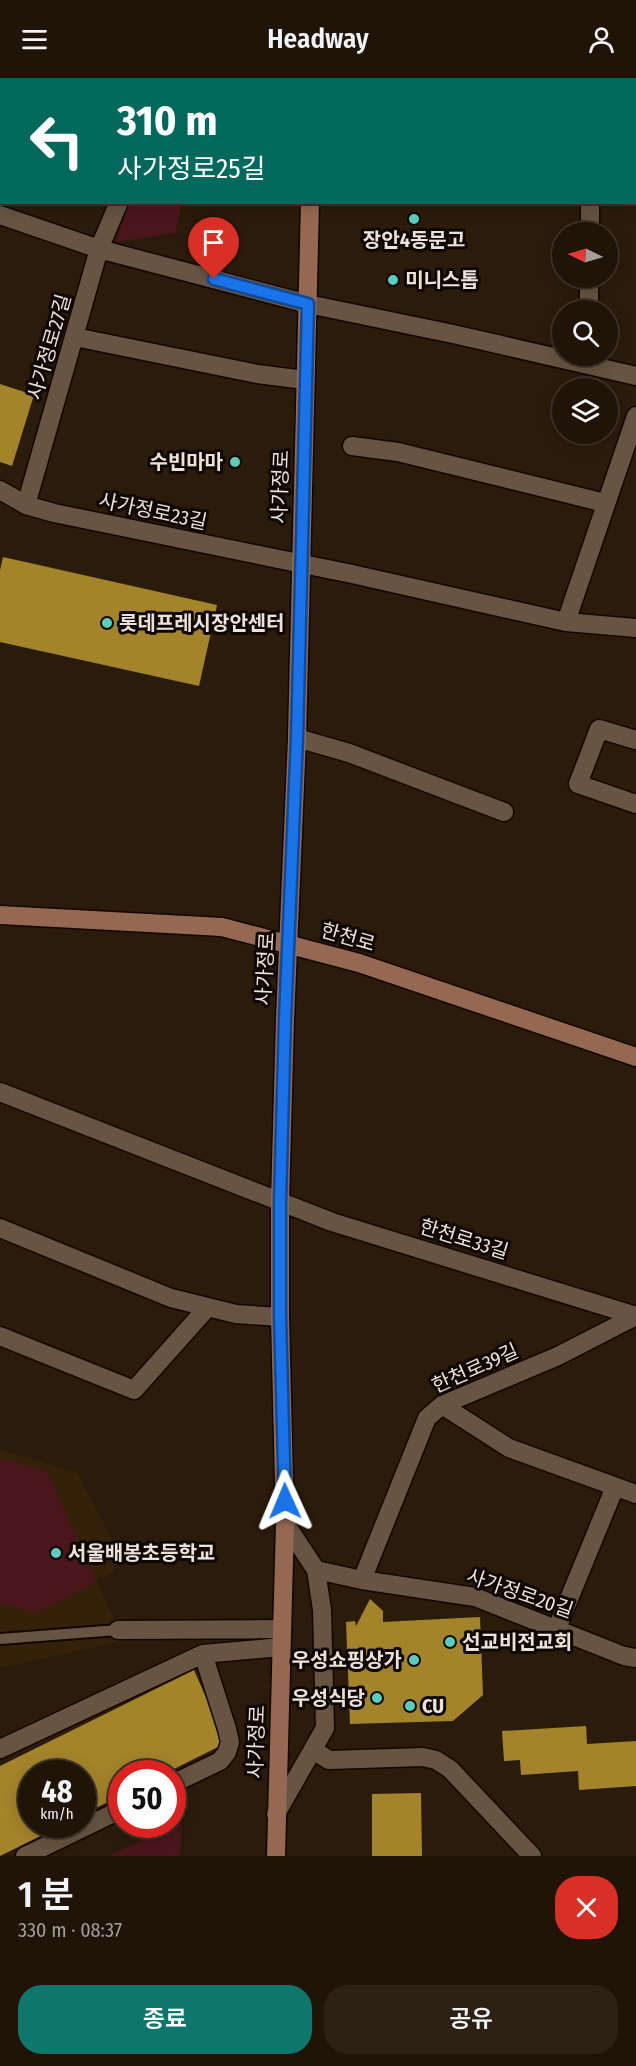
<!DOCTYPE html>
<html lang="ko">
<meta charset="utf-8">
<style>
:root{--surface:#201408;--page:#2d2116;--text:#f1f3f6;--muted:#a29e9c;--line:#3d3329;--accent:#0f766e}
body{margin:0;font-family:"Fira Sans Condensed","Noto Sans KR",sans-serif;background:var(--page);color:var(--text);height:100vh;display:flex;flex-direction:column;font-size:22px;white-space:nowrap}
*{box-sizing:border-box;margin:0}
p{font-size:20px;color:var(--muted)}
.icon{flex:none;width:33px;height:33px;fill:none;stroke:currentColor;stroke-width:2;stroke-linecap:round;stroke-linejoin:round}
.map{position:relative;height:1778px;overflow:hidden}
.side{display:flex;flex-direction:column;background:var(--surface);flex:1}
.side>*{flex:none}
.hud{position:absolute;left:0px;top:0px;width:636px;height:126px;box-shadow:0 3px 15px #0003,0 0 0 2px var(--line);background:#00695c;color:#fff;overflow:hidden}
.needle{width:39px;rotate:275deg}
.tools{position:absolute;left:552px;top:144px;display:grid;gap:12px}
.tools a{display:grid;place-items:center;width:66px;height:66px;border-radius:50%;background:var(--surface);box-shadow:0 3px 15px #0003,0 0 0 2px var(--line);font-size:30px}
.speed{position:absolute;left:18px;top:1682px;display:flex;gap:12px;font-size:30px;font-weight:700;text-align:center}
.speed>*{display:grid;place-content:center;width:78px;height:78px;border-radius:50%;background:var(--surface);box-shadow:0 3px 15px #0003,0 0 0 2px var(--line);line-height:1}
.speed small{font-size:15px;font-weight:400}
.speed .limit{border:9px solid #d22;background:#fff;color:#111}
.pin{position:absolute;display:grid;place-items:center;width:51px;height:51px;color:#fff;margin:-62px -26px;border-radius:50% 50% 50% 0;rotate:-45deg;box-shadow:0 0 6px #0007}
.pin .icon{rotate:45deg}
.me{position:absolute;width:66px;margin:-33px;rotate:359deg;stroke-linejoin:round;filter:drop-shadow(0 0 4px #0008)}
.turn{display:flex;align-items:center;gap:21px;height:126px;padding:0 18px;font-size:27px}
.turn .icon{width:78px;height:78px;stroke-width:2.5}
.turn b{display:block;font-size:42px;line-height:51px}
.round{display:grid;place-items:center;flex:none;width:63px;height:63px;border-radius:24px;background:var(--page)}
.summary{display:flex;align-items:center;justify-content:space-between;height:102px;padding:0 18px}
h1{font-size:36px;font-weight:600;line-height:45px}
.primary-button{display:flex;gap:12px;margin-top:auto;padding:12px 18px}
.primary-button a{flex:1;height:69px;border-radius:24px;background:var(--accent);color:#fff;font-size:24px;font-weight:600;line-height:69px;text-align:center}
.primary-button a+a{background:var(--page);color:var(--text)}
header{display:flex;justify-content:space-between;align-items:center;height:78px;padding:0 18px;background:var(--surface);font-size:27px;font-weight:600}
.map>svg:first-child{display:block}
.built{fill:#35200a}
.green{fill:#4a161b}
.building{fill:#a3842b}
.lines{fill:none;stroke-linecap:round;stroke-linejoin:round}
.lane-casing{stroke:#130600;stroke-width:14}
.street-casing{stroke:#130600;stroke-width:21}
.secondary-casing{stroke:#130600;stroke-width:21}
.lane{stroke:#675442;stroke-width:10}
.street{stroke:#675442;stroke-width:18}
.secondary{stroke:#956951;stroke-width:18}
.route-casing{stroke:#114b97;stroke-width:15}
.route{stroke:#1a73e8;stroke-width:10}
.poi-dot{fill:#59cebe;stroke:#0e0703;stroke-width:2}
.labels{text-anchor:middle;stroke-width:6;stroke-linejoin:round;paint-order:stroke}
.poi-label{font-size:20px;font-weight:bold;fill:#ede2d8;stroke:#0e0703;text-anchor:start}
.street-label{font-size:20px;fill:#ede2d8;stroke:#0e0703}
</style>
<header><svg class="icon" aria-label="menu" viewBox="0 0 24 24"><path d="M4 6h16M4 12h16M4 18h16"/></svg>Headway<svg class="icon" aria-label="person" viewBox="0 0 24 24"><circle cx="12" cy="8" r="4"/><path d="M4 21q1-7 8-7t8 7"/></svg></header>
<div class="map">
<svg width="636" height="1778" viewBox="0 0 636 1778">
<rect width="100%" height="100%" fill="#2b1b0b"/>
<!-- built -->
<path class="built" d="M0,1371l77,24 33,62 5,36 -18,9 26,61 -123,27z"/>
<!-- green -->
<path class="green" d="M129,125h53l-7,30 -59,9z
M4,1381l43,13 49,110 -60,31 -36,-10v-141z
M182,1745l-2,33h-72z"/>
<!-- building -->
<path class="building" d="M0,306l34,11 -22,71 -12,-4z
M3,479l214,48 -18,81 -199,-44v-72z
M370,1521l13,12v11l97,-5 3,78 -30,26 -103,3 -4,-102 9,-1 1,5z
M194,1592l32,73 -60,30h-44v22l-40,20v-42h-50v51h33l-65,32v-90z
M586,1648l1,18 49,-3v45l-57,4 -1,-19 -57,4 -1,-15 -16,1 -2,-30z
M421,1715l1,63h-50v-62z"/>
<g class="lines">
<!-- lane casing -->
<g class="lane-casing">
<path id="lane" d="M0,1561l118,-9"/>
</g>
<!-- street casing -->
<g class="street-casing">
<path id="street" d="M163,2l1,-2
M592,2v-2
M634,22h2
M0,137l99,34 209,55 145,30 183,42
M590,154v-30
M589,232v-32
M75,259l182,37 48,6
M352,368l46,6 207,51
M0,412l26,15 28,8 298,61 214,48 70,6
M26,427l73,-256 20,-47
M566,544l70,-206
M297,660l52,15 155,59
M636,662l-37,-11 -21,55 58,20
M0,1014l332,130 304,94
M0,1150l171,70 65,16 44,3
M0,1258l134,54 73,-82
M442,1327l67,43 127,46
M316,1492l46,10 113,17 149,59 12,2
M362,1502l65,-162 15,-13 116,-49 78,-40
M557,1550l58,-141
M118,1552l164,-1
M0,1671l203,-95 78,-7
M313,1672l16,10 94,-3 13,3 14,9 82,87
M172,1706l48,-23 7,-9 3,-10 -3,-13 -24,-75
M276,1736l49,-86 -3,-118 -6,-40 -31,-47
M25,1778l97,-47"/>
</g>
<!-- secondary casing -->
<g class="secondary-casing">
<path id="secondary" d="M312,2v-2
M0,837l222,12 137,36 277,94
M276,1778l9,-333 -5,-206v-116l5,-182 12,-281 13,-536"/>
</g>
<!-- lane -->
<use href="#lane" class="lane"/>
<!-- street -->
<use href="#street" class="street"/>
<!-- secondary -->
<use href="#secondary" class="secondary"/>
</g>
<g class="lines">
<!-- route casing -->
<g class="route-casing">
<path id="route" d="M214,201l94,25 -11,434 -12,281 -5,182v116l5,184"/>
</g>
<!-- route -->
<use href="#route" class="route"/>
</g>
<!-- markers -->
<g class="poi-dot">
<circle cx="414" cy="141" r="6"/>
<circle cx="393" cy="202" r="6"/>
<circle cx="235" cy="384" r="6"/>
<circle cx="107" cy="545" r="6"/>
<circle cx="56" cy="1475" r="6"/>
<circle cx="450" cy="1564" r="6"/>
<circle cx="414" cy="1582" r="6"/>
<circle cx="377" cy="1620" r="6"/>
<circle cx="410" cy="1628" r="6"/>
</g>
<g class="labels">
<!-- poi labels -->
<g class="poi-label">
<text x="414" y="169" text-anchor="middle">장안4동문고</text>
<text x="405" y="209">미니스톱</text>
<text x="223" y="391" text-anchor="end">수빈마마</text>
<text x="119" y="552">롯데프레시장안센터</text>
<text x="68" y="1482">서울배봉초등학교</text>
<text x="462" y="1571">선교비전교회</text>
<text x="402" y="1589" text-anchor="end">우성쇼핑상가</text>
<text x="365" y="1627" text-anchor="end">우성식당</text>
<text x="422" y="1635">CU</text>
</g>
<!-- street labels -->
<g class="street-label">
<text transform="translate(49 269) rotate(-74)" y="7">사가정로27길</text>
<text transform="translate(280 409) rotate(-88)" y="7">사가정로</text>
<text transform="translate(153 433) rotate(12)" y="7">사가정로23길</text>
<text transform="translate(348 859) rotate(16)" y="7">한천로</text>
<text transform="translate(265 891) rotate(-87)" y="7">사가정로</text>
<text transform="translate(464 1161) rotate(17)" y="7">한천로33길</text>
<text transform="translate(475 1290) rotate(-24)" y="7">한천로39길</text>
<text transform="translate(520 1515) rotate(19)" y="7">사가정로20길</text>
<text transform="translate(256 1664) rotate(-88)" y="7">사가정로</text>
</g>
</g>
</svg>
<div class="tools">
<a><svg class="needle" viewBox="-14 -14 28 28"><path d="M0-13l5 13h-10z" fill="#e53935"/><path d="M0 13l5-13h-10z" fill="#a29e9c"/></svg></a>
<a><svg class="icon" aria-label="search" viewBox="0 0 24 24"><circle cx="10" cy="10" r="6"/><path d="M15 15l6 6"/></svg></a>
<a><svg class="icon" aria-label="layers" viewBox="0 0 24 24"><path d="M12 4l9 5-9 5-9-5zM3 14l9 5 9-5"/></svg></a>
</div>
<div class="speed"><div>48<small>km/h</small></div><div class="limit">50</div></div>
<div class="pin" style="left:214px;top:201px;background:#d93025"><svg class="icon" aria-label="arrive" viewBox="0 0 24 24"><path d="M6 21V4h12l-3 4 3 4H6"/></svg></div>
<svg class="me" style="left:285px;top:1423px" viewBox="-20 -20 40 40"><path d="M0-17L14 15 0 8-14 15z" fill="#1a73e8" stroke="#fff" stroke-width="4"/></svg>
<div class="hud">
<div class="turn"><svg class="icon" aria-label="left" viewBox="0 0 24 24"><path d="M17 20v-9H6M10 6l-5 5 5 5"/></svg><div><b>310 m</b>사가정로25길</div></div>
</div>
</div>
<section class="side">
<div class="summary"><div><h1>1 분</h1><p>330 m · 08:37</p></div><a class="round" style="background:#d93025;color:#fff"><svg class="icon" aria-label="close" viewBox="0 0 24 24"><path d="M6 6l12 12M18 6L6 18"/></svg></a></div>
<div class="primary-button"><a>종료</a><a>공유</a></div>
</section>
